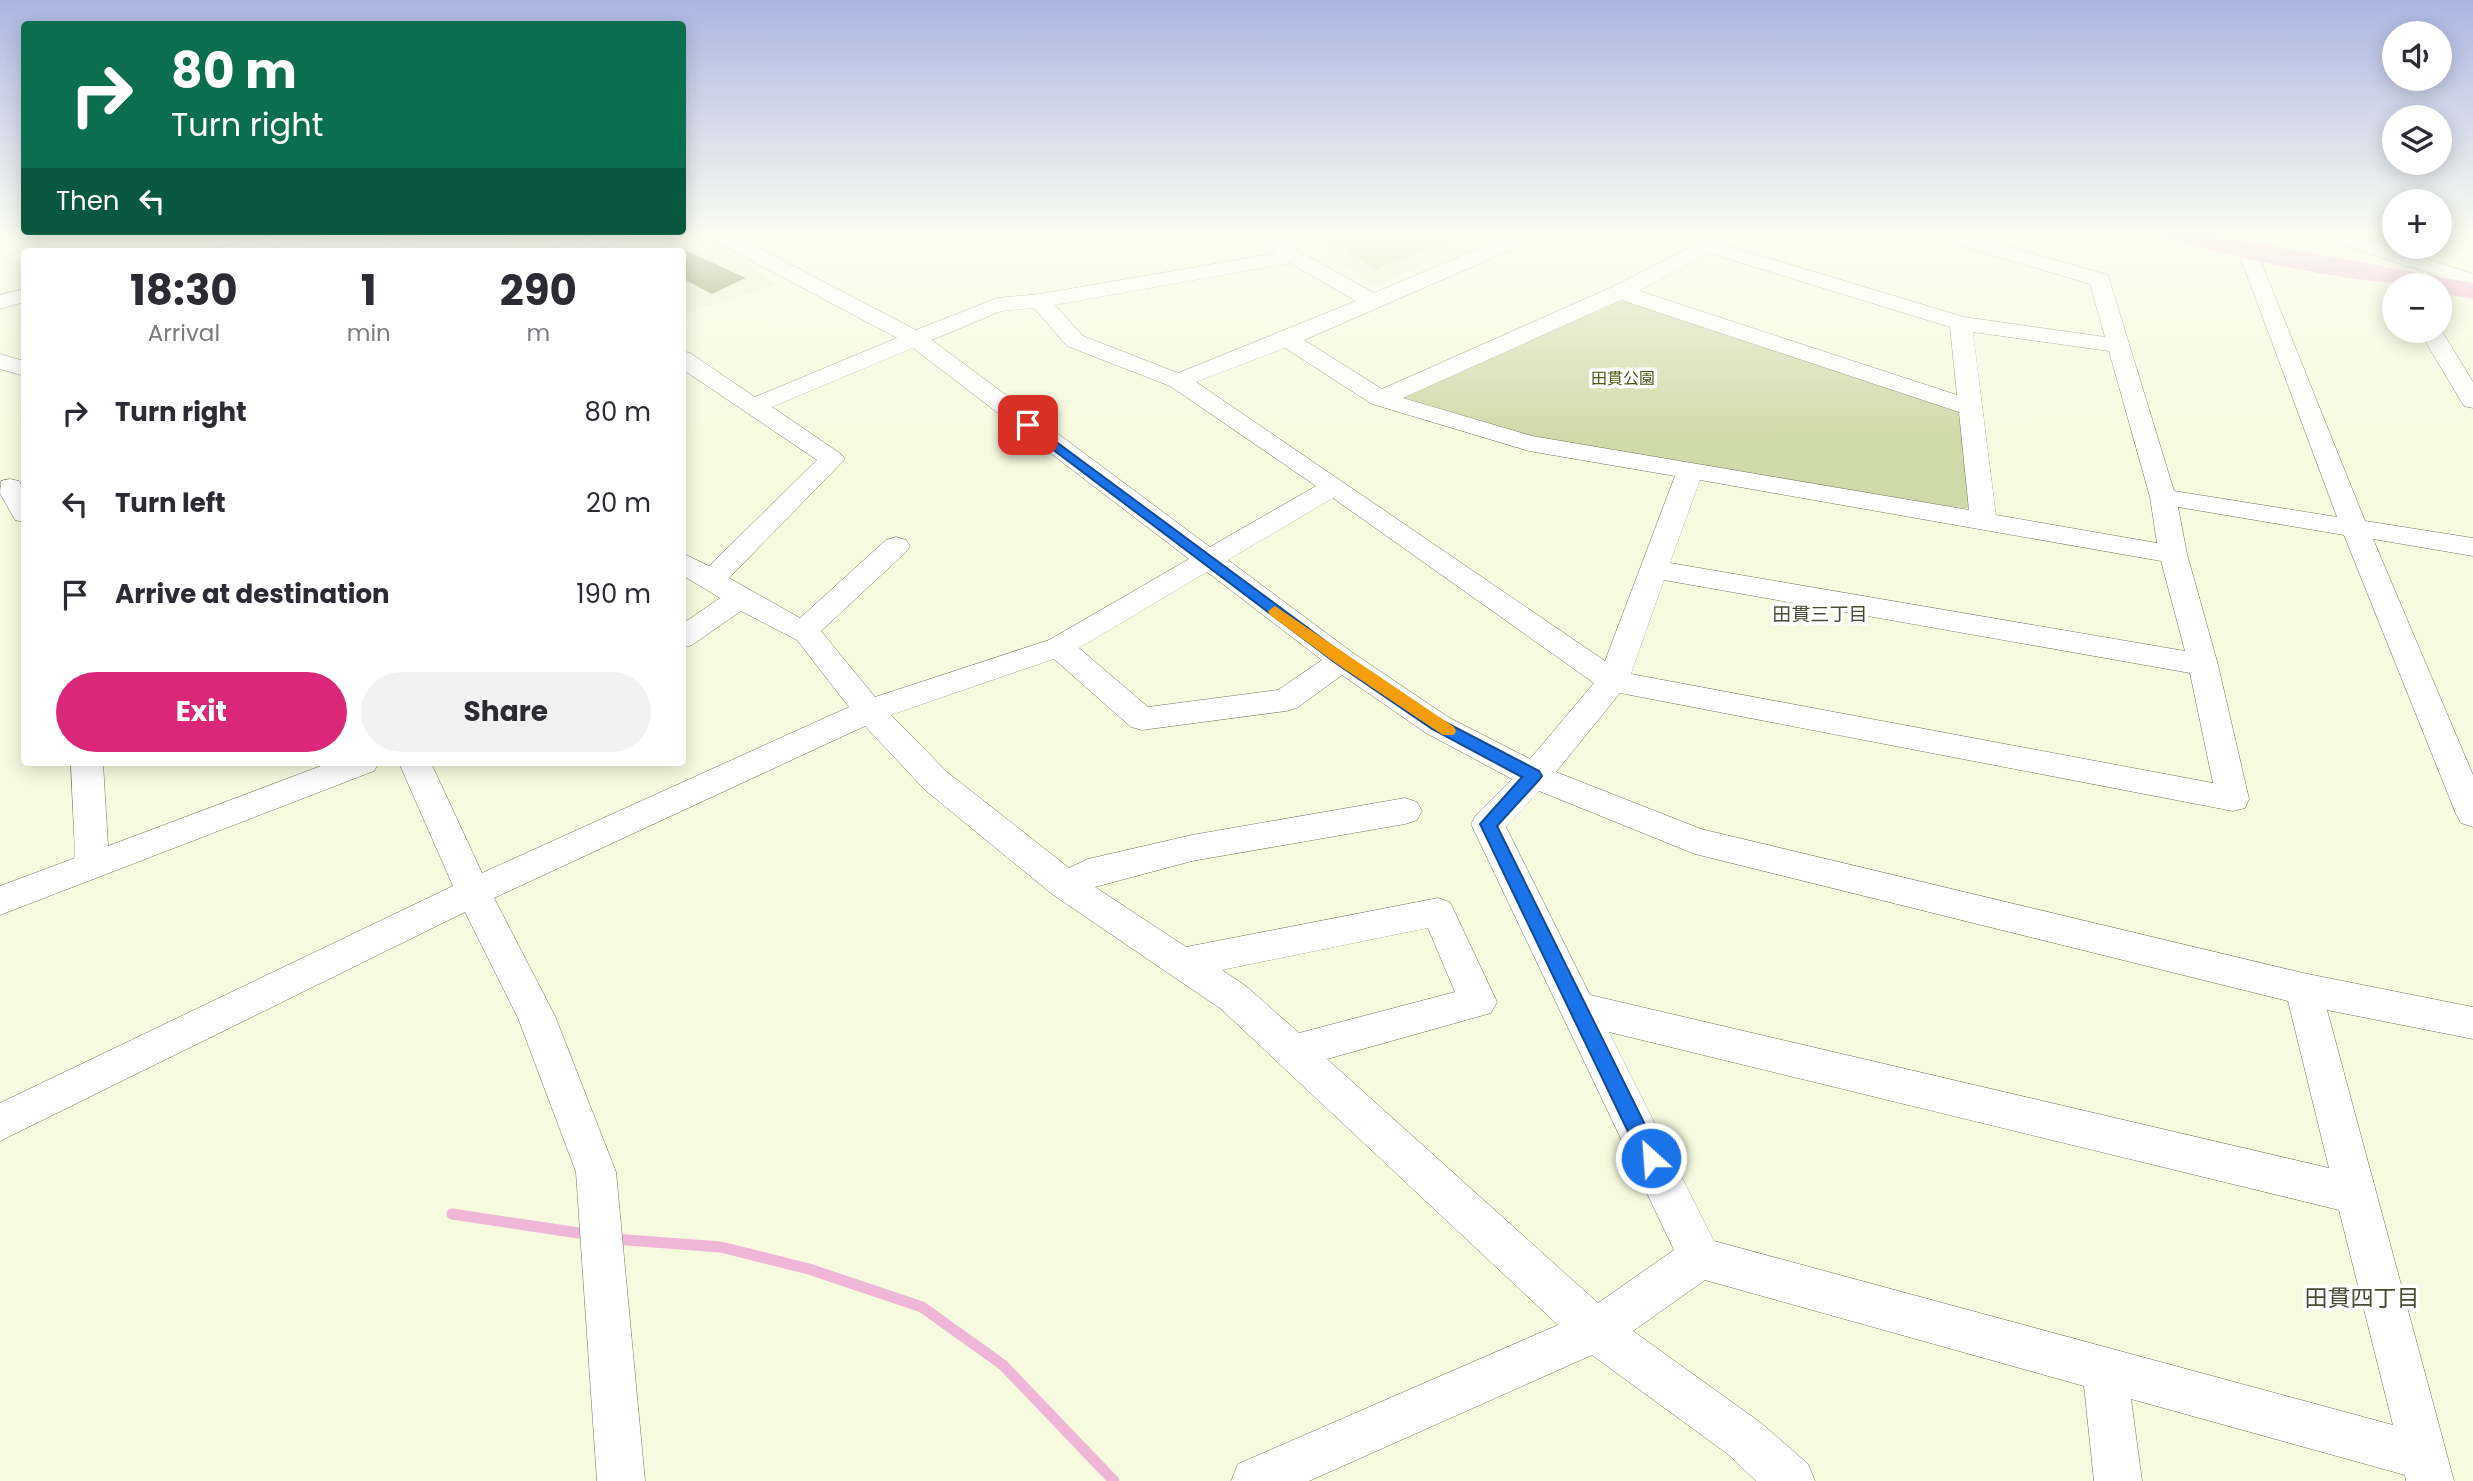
<!DOCTYPE html>
<meta charset="utf-8">
<style>
:root{--surface:#fff;--page:#f2f2f3;--text:#2b2b33;--muted:#7c7c81;--accent:#db2777}
body{margin:0;font-family:Poppins,"Noto Sans JP",sans-serif;background:var(--page);color:var(--text);height:100vh;display:flex;flex-direction:column;font-size:26px;white-space:nowrap}
*{box-sizing:border-box;margin:0}
p{font-size:23px;color:var(--muted)}
.icon{flex:none;width:38px;height:38px;fill:none;stroke:currentColor;stroke-width:2;stroke-linecap:round;stroke-linejoin:round}
.map{position:relative;flex:1;overflow:hidden}
.sheet{position:absolute;left:21px;top:248px;width:665px;height:518px;display:flex;flex-direction:column;background:var(--surface);border-radius:7px;box-shadow:0 4px 18px #0003}
.sheet>*{flex:none}
.top-card{position:absolute;left:21px;top:21px;width:665px;height:214px;border-radius:7px;box-shadow:0 4px 18px #0003;background:#0b6e4f;color:#fff;overflow:hidden}
.buttons{position:absolute;left:2382px;top:21px;display:grid;gap:14px}
.buttons a{display:grid;place-items:center;width:70px;height:70px;border-radius:50%;background:var(--surface);box-shadow:0 4px 18px #0003;font-size:35px}
.pin{position:absolute;display:grid;place-items:center;width:60px;height:60px;color:#fff;margin:-30px;border-radius:14px;box-shadow:0 4px 10px #0006}
.me{position:absolute;width:77px;margin:-38px;rotate:334deg;stroke-linejoin:round;filter:drop-shadow(0 0 5px #0008)}
.turn{display:flex;align-items:center;gap:24px;height:147px;padding:0 35px;font-size:32px}
.turn .icon{width:91px;height:91px;stroke-width:2.5}
.turn b{display:block;font-size:49px;line-height:60px}
.then{display:flex;align-items:center;height:66px;padding:0 35px;background:#0003;gap:14px;font-size:26px}
.eta{display:flex;justify-content:space-evenly;align-items:center;height:119px;text-align:center}
.eta b{font-size:42px;font-weight:700;line-height:49px}
.primary-button{display:flex;gap:14px;margin-top:auto;padding:14px 35px}
.primary-button a{flex:1;height:80px;border-radius:42px;background:var(--accent);color:#fff;font-size:28px;font-weight:700;line-height:80px;text-align:center}
.primary-button a+a{background:var(--page);color:var(--text)}
ul{padding:0;list-style:none}
li{display:flex;align-items:center;gap:21px;height:91px;padding:0 35px}
li div{flex:1}
li b{display:block;font-size:26px}
li em{font-style:normal}
.map>svg:first-child{display:block}
.built{fill:#eaf0ce}
.green{fill:#d0d9a8}
.lines{fill:none;stroke-linecap:round;stroke-linejoin:round}
.stream{stroke:#efb6d8;stroke-width:11}
.building{fill:#747d45}
.minor-casing{stroke:#71765d;stroke-width:1}
.major-casing{stroke:#fff;stroke-width:2}
.minor{fill:#fff;fill-rule:evenodd}
.major{fill:#f6addd;fill-rule:evenodd}
.route{fill:#1a73e8;stroke:#114b97;stroke-width:2}
.slow{fill:#f59e0b}
.labels{text-anchor:middle;stroke-width:7;stroke-linejoin:round;paint-order:stroke}
.far-park-label{font-size:16px;fill:#4e5614;stroke:#fff}
.neighbourhood-label{font-size:19px;fill:#494d36;stroke:#fff}
.near-neighbourhood-label{font-size:23px;fill:#494d36;stroke:#fff}
</style>
<div class="map">
<svg width="2473" height="1481" viewBox="0 0 2473 1481">
<rect width="100%" height="100%" fill="#f6fbdf"/>
<!-- built -->
<path class="built" d="M644,234h59l74,51 -94,29 -1,-62h-101z
M1296,234h204l-126,51z"/>
<!-- green -->
<path class="green" d="M1323,234h135l-82,36z
M1613,301l14,1 326,106 10,9 7,88 -4,4 -432,-72 -131,-40z"/>
<g class="lines">
<!-- stream -->
<path class="stream" d="M452,1214l140,21
M613,1239l108,8 88,22 113,38 81,58 111,116"/>
</g>
<!-- building -->
<path class="building" d="M682,249l64,29 -34,16 -30,-16z"/>
<g class="lines">
<!-- minor casing -->
<g class="minor-casing">
<path id="minor" d="M280,234h38l-3,4 -60,14h-40l4,-4z
M398,234h20l-10,18h-22z
M601,234h32l-3,4 -46,14h-34l4,-4z
M706,234h26l184,96 81,-32 43,-4 237,-41 -19,-19h22l20,18 74,41 139,-59h28l-3,4 -234,102 78,49 230,-102 88,-45 8,-8h22l-8,10 242,73 141,20 -15,-53 -155,-46 -3,-4h32l144,41 66,216 163,26 -99,-266 3,-4h14l110,274 108,17v18l-100,-17 100,236v52l-12,-4 -5,-9 -112,-279 -166,-28 9,47 31,111 31,134 -4,9 -12,3 -613,-118 -64,79 145,57 602,144 170,34v32l-146,-29 127,471h-48l-1,-6 -274,-76 11,82h-48l-10,-95 -379,-106 -72,51 128,92 47,41 7,17h-59l-27,-26 -137,-100 -283,126h-78l7,-17 320,-139 -337,-316 -169,-115 -127,-104 -60,-64 -371,172 61,118 61,156 29,309h-48l-21,-309 -58,-154 -53,-106 -465,229v-38l453,-217 -54,-123h32l51,110 367,-166 -52,-67 -56,-29 -49,34 -10,3v-24l38,-26 -38,-23v-22l27,13 108,-106 -135,-91v-18l8,2 65,44 142,-59 -188,-100zM1709,253l241,74 7,68 -318,-104zM1290,263l66,38 -178,72 -95,-37 -28,-31zM1621,300l338,112 10,98 -437,-74 -129,-38zM1034,308l33,38 103,40 146,100 -106,61 -278,-207 69,-29zM1973,332l136,19 41,146 7,46 -161,-28zM913,348l276,211 -140,81 -174,57 -54,-66 85,-79 4,-6 -4,-6 -10,-3 -10,3 -86,78 -71,-40 116,-119 -4,-5 -69,-47zM1285,348l87,56 157,47 146,25 -70,185 -409,-279zM1700,480l461,81 24,90 -515,-88zM1333,498l261,185 -64,76 -82,-42 -95,-64 -125,-93zM1207,572l115,88 -44,30 -130,17 -69,-59zM1664,580l526,93 23,110 -582,-109zM1054,659l77,68 11,3 144,-19 11,-3 45,-33 84,58 86,46 -36,36 -5,9 203,426 -76,53 -271,-244 164,-46 6,-11 -47,-100 -12,-4 -252,49 -91,-60 97,-26 213,-37 12,-4 5,-9 -5,-9 -12,-4 -213,37 -104,24 -19,9 -122,-96 -56,-57zM1539,791l156,63 593,147 41,167 -739,-173 -84,-168zM1428,928l27,64 -156,41 -52,-46 -25,-17zM1609,1032l730,178 54,215 -679,-184z
M2318,234h31l124,40v13l-152,-49z
M24,289v13l-24,7v-14z
M2440,328l33,54v26l-9,-2 -45,-75h21z
M0,354l24,7v15l-24,-7z
M10,479l9,2 5,9v32l-9,-2 -15,-27 1,-12z
M71,763h32l5,83 221,-83h50l-5,8 -374,144v-29l75,-28z"/>
</g>
<!-- major casing -->
<g class="major-casing">
<path id="major" d="M2163,234h45l265,49v16l-33,-6v-8c-90,0 -186,-24 -273,-46z"/>
</g>
<!-- minor -->
<use href="#minor" class="minor"/>
<!-- major -->
<use href="#major" class="major"/>
</g>
<!-- sky -->
<linearGradient id="sky" x2="0" y2="1"><stop stop-color="#abb5e2"/><stop offset="0.53" stop-color="#fbfdf1"/><stop offset="1" stop-color="#fbfdf1" stop-opacity="0"/></linearGradient>
<rect width="2473" height="441" fill="url(#sky)"/>
<!-- route -->
<path class="route" d="M1028,421l319,236 96,64 96,50 3,5 -3,4 -42,46 161,325 3,7 -3,7 -7,2 -7,-2 -164,-341 42,-47 -90,-48 -95,-65 -314,-237 -2,-2z"/>
<!-- slow -->
<path class="slow" d="M1275,606l179,121 2,4 -2,4h-11l-106,-71 -67,-49 -2,-4z"/>
<g class="labels">
<!-- far-park labels -->
<g class="far-park-label">
<text x="1623" y="384">田貫公園</text>
</g>
<!-- neighbourhood labels -->
<g class="neighbourhood-label">
<text x="1820" y="621">田貫三丁目</text>
</g>
<!-- near-neighbourhood labels -->
<g class="near-neighbourhood-label">
<text x="2362" y="1306">田貫四丁目</text>
</g>
</g>
</svg>
<div class="buttons">
<a><svg class="icon" aria-label="sound" viewBox="0 0 24 24"><path d="M4 9h4l5-4v14l-5-4H4zM17 9q2 3 0 6"/></svg></a>
<a><svg class="icon" aria-label="layers" viewBox="0 0 24 24"><path d="M12 4l9 5-9 5-9-5zM3 14l9 5 9-5"/></svg></a>
<a>+</a>
<a>−</a>
</div>
<div class="pin" style="left:1028px;top:425px;background:#d93025"><svg class="icon" aria-label="arrive" viewBox="0 0 24 24"><path d="M6 21V4h12l-3 4 3 4H6"/></svg></div>
<svg class="me" style="left:1651px;top:1158px" viewBox="-20 -20 40 40"><circle r="17" fill="#1a73e8" stroke="#fff" stroke-width="3"/><path d="M0-11L8 9 0 5-8 9z" fill="#fff"/></svg>
<div class="top-card">
<div class="turn"><svg class="icon" aria-label="right" viewBox="0 0 24 24"><path d="M7 20v-9h11M14 6l5 5-5 5"/></svg><div><b>80 m</b>Turn right</div></div>
<div class="then">Then<svg class="icon" aria-label="left" viewBox="0 0 24 24"><path d="M17 20v-9H6M10 6l-5 5 5 5"/></svg></div>
</div>
<section class="sheet">
<div class="eta">
<div><b>18:30</b><p>Arrival</p></div>
<div><b>1</b><p>min</p></div>
<div><b>290</b><p>m</p></div>
</div>
<ul>
<li><svg class="icon" aria-label="right" viewBox="0 0 24 24"><path d="M7 20v-9h11M14 6l5 5-5 5"/></svg><div><b>Turn right</b></div><em>80 m</em></li>
<li><svg class="icon" aria-label="left" viewBox="0 0 24 24"><path d="M17 20v-9H6M10 6l-5 5 5 5"/></svg><div><b>Turn left</b></div><em>20 m</em></li>
<li><svg class="icon" aria-label="arrive" viewBox="0 0 24 24"><path d="M6 21V4h12l-3 4 3 4H6"/></svg><div><b>Arrive at destination</b></div><em>190 m</em></li>
</ul>
<div class="primary-button"><a>Exit</a><a>Share</a></div>
</section>
</div>
